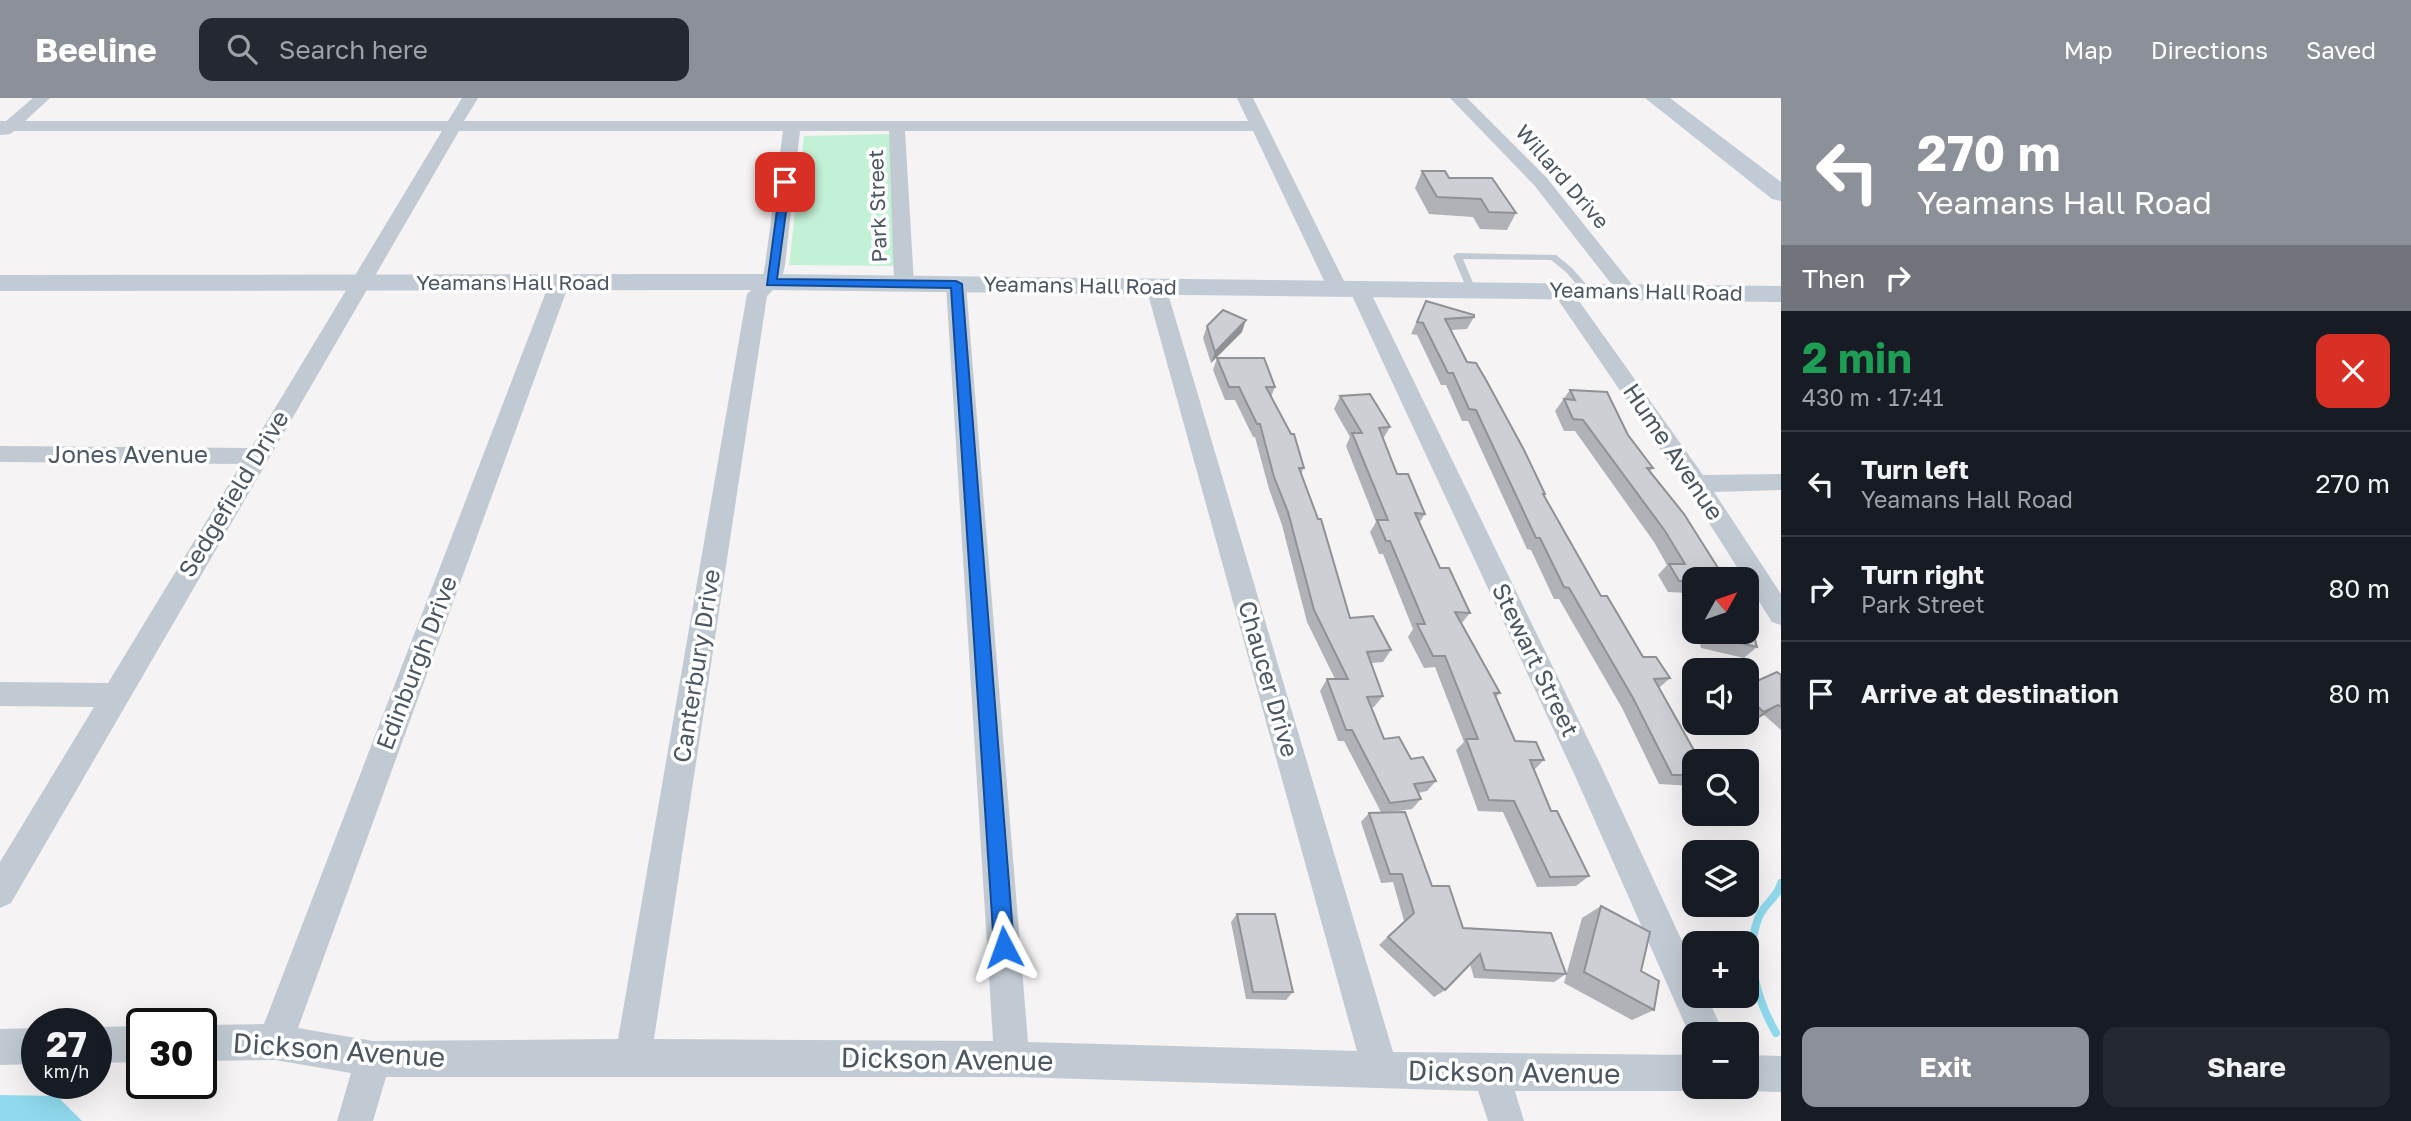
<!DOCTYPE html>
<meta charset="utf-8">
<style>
:root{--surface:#171b24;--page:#242831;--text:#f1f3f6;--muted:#9ea1a6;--line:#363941;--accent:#8c9099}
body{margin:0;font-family:"Golos Text",sans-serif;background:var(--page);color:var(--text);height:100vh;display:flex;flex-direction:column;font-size:26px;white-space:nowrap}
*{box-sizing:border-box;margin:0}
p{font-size:23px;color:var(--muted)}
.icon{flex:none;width:38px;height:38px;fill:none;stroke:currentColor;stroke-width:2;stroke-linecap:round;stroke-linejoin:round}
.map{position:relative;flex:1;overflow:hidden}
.sheet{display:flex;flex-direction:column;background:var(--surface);width:630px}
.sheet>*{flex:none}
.banner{background:#8c9099;color:#fff;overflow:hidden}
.needle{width:46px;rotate:50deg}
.controls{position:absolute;left:1682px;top:469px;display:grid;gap:14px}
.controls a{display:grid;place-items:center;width:77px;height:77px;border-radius:14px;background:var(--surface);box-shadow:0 7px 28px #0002;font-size:35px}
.speed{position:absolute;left:21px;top:910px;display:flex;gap:14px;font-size:35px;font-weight:700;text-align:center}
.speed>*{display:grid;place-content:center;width:91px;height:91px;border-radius:50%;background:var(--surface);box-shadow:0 7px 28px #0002;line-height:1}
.speed small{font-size:18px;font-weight:400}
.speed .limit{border:4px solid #111;border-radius:10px;background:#fff;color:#111}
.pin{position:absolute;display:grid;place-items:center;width:60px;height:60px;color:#fff;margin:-30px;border-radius:14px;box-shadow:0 4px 10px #0006}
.me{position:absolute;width:77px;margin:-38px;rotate:356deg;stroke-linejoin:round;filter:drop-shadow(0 0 5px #0008)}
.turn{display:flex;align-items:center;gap:24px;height:147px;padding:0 21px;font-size:32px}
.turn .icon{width:91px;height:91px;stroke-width:2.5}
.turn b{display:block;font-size:49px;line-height:60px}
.then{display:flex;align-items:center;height:66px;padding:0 21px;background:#0003;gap:14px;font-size:26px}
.round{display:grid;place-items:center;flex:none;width:74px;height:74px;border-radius:14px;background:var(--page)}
.overview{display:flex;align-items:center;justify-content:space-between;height:119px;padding:0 21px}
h1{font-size:42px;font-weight:700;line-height:52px;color:#1e9e55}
.button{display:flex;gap:14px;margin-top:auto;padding:14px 21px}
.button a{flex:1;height:80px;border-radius:14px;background:var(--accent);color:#fff;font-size:28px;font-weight:700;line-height:80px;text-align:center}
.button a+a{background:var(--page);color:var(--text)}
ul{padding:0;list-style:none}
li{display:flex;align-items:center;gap:21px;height:105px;padding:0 21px;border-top:2px solid var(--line)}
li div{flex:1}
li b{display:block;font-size:26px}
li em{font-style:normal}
header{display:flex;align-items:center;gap:42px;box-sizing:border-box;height:98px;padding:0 35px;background:var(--accent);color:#fff}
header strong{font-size:33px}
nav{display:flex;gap:38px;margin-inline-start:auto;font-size:24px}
.search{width:490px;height:63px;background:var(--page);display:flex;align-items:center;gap:18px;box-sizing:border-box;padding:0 24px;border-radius:14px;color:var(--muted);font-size:26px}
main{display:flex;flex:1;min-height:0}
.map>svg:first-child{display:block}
.green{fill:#c3f1d5}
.water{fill:#90daee}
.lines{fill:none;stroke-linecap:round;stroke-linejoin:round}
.stream{stroke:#90daee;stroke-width:8}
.lane{fill:#c1cad2;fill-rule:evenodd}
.street{fill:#c1cad2;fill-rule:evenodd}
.secondary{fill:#c1cbd6;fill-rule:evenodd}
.wall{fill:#b0b2b7}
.shaded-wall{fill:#909195}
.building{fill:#cdcfd5;stroke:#909195;stroke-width:2}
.route{fill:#1a73e8;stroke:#114b97;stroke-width:2}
.labels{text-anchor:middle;stroke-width:7;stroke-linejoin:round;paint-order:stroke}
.far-street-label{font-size:21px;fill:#4a5661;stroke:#fff}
.street-label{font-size:24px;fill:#4a5661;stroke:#fff}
.near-street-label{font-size:28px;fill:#4a5661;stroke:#fff}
</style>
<header>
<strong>Beeline</strong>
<div class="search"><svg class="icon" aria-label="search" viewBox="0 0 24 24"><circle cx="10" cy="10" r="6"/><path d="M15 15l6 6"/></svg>Search here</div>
<nav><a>Map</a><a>Directions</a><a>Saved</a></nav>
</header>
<main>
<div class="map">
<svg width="1781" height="1023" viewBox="0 0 1781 1023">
<rect width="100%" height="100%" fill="#f5f3f3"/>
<!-- green -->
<path class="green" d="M893,36l4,132 -108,-1 15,-129z"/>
<!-- water -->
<path class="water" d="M0,997l57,1 25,25h-82z"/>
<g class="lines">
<!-- stream -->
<path class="stream" d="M1776,935c-19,-33 -32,-77 -18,-114 5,-15 19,-20 23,-36"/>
<!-- lane -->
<path class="lane" d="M1457,155l99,2 16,13 20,23 -5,3 -3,-1 -18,-21 -15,-12 -88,-1 13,31 -2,2h-6l-15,-36z"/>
<!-- street -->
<path class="street" d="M33,0h17l-25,23h423l14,-23h16l-14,23h784l-11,-23h16l94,189 -3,4h-14l-3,-4 -74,-156h-348l9,153 -10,6 -10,-6 -5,-153h-89l-15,134 -4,17 -14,14 -113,743 339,2 -47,-757 10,-6 10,6 62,758 329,9 -211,-764 10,-6 10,6 227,765 301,3v32h10l-10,4h-179l9,30h-36l-10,-30 -466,-14h-626l-13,44h-36l14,-48 -76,-13 -74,1v-36l63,-1 285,-740 10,-6 10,6 -271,744 75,13 245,-2 129,-745 15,-14 3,-15 18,-134h-324l-448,772 -11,5v-46l94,-155 -94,-1v-24l108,1 133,-219 -241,-2v-16l251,2 191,-317h-428l-4,3 -10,1v-14h6z
M1450,0h17l79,79 88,110 3,4 -3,4h-14l-86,-110z
M1358,183l10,6 234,481 92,199v29h13l17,38h-30v11l-118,-267 -228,-491z
M1562,187l7,2 134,188 78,-1v16l-67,2 67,102v31l-9,-3 -84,-132 -136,-199z
M142,928v36l-46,1v-36z
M37,930v36l-37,1v-36z
M1746,957l35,1v36l-35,-1 -10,-4h10z"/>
<!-- secondary -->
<path class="secondary" d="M1645,0h25l111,84v19l-9,-2z
M771,176l1010,12v16l-1010,-12 -771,1v-16z"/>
</g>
<!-- wall -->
<path class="wall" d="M1422,73l27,7 67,35 -9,17 -27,-1 -7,-12 -44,-3 -14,-26z
M1426,203l48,16 -7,12 -16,1 16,32 78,132 -1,2 57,100 42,61 27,21 -11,10 35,73v25l-35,-2 -37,-76 -63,-109h-5l-23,-49 -4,-1 -59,-128h-6l-16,-36h-5l-24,-50 -6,-1z
M1207,228l35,6 -31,31 -8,-25z
M1217,260l58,29 -4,10 33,71 -3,5 49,145 41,32 -8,12 -12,1 12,33 -9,11h-2l12,32 27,20 25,22 -9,10 -9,2 3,6 -9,10 -21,3 41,74 31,42 103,46 -12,8 -80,-4 -4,-14 -25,26 -11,7 -55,-52 25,-24 -11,-39 -12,1 -20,-61 8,-9 12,-1 -37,-71h-6l-18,-50 7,-12h8l-28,-57 -25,-97 -13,-36 -14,-52h-2l-18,-37h-10l-12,-30z
M1570,292l58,45 25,33 -3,3 44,108v39l-6,-25 -20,-1 -10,-17 9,-10 -13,-23 -79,-111h-11l-9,-20z
M1340,298l50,31 -7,12 14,35 28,40 -6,9 21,45 30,45 -9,11 39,69 -4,4 19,44 29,19 -10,10 17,41 38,65 -13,10 -39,1 -34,-75 -25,-1 -22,-61 8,-8 -29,-75 -11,1 -16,-31 5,-8 -30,-75h-4l-9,-22 6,-10 -30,-76 4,-9 -16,-28z
M1697,534h49l11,15 -13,11 -43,-10z
M1781,577v55l-17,-15 -14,8 -4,-4v-33z
M1601,808l40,65 13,39 -22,10 -68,-37 18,-65z
M1237,816l56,78 -7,8 -40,-1 -15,-77z"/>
<!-- shaded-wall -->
<path class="shaded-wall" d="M1246,222l-4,12 -31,31 4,-11z
M1778,607l-14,10 -14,8 14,-11z"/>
<!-- building -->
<path class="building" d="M1422,73h23l4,7h43l24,35 -27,-1 -8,-13 -44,-2z
M1426,203l48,14v2l-29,2 22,43 9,1 10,17 38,70 21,44h-2l58,102h6l36,61h13l14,21 -16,1 46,82h-6v14h-22l-39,-77 -64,-110 -5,-1 -24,-49h-4l-60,-128 -7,-1 -16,-36h-5l-25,-50 -6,-1z
M1223,212l23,10 -31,32 -8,-26z
M1217,260h47l11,29h-9l25,47h3l10,34h-5l19,51h3l29,99 23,-2 18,34 -24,2 16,44 -16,1 17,42 15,-2 12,22 12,-2 13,24 -22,3 7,15 -31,4 -38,-73h-6l-19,-51h21l-34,-69 -26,-98 -14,-35 -14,-53h-3l-18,-37h-10z
M1570,292l37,2 21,43 25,33h-6l37,46 41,65h-31v2h-15l-10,-17h16l-20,-33 -82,-111 -10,-1 -9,-20 11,1z
M1370,296l20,33 -11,1 18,46h11l17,40 -10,-1 25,55h9l21,45 -15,-1 45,81h-6l21,48 21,1 8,18h-14l21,51h6l32,65 -39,1 -36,-76 -25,-1 -23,-61h12l-33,-83h-12l-16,-32h8l-35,-83h-4l-9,-21h11l-36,-87h10l-22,-37z
M1746,509l11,40 -44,-10 -1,-5h34z
M1777,574l4,3v32l-3,-2 -14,7 -18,-15v-11z
M1405,714l27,74h17l14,42 88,5 15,41 -81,-4 -5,-16 -35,36 -57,-53 26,-24 -12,-39h-12l-21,-61z
M1601,808l49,26 -9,39 18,10 -5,29 -70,-38z
M1237,816h38l18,78h-40z"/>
<!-- route -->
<path class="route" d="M781,82l9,2 -13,97 179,2 6,3 52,663 -3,7 -7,3 -7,-3 -3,-7 -43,-659 -184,-3z"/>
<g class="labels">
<!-- far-street labels -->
<g class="far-street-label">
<text transform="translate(1562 79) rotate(49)" y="7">Willard Drive</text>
<text transform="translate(878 108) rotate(-92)" y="7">Park Street</text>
<text x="513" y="192">Yeamans Hall Road</text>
<text transform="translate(1080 188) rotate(1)" y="7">Yeamans Hall Road</text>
<text transform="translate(1646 194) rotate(1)" y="7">Yeamans Hall Road</text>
</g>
<!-- street labels -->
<g class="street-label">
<text transform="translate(1673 354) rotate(56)" y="8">Hume Avenue</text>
<text x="128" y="365">Jones Avenue</text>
<text transform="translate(234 396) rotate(-59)" y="8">Sedgefield Drive</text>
<text transform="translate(1535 562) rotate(64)" y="8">Stewart Street</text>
<text transform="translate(417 565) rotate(-69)" y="8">Edinburgh Drive</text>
<text transform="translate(697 568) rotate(-81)" y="8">Canterbury Drive</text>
<text transform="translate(1268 581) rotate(74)" y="8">Chaucer Drive</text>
</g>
<!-- near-street labels -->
<g class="near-street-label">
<text transform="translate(339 952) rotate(4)" y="10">Dickson Avenue</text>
<text transform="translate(947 961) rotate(1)" y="10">Dickson Avenue</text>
<text transform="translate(1514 974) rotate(1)" y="10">Dickson Avenue</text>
</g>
</g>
</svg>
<div class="controls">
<a><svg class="needle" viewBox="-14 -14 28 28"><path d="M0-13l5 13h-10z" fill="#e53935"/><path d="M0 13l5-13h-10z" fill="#9ea1a6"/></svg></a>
<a><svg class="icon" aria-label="sound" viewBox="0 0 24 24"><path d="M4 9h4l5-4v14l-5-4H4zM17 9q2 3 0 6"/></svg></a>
<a><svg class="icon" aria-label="search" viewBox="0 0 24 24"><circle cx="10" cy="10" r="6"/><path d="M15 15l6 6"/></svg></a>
<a><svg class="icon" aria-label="layers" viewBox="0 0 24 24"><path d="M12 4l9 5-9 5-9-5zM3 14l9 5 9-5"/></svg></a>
<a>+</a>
<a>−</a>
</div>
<div class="speed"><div>27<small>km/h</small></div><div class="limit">30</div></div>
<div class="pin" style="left:785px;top:84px;background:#d93025"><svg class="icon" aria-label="arrive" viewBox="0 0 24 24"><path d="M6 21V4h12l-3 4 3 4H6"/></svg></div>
<svg class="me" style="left:1004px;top:849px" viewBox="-20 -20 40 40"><path d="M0-17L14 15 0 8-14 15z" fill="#1a73e8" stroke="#fff" stroke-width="4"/></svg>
</div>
<section class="sheet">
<div class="banner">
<div class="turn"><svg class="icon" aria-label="left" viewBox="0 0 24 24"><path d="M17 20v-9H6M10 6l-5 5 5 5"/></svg><div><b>270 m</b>Yeamans Hall Road</div></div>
<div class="then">Then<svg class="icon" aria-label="right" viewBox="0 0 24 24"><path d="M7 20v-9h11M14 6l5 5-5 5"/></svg></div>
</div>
<div class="overview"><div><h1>2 min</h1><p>430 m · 17:41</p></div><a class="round" style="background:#d93025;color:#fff"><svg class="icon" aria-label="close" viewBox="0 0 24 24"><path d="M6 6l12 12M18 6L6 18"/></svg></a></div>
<ul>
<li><svg class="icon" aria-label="left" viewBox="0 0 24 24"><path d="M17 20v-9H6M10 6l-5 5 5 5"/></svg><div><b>Turn left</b><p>Yeamans Hall Road</p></div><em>270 m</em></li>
<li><svg class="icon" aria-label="right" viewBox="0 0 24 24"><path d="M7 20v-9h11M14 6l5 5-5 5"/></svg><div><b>Turn right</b><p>Park Street</p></div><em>80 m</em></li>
<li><svg class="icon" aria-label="arrive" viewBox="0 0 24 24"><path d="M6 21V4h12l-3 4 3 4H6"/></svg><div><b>Arrive at destination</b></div><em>80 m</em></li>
</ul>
<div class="button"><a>Exit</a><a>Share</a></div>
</section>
</main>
